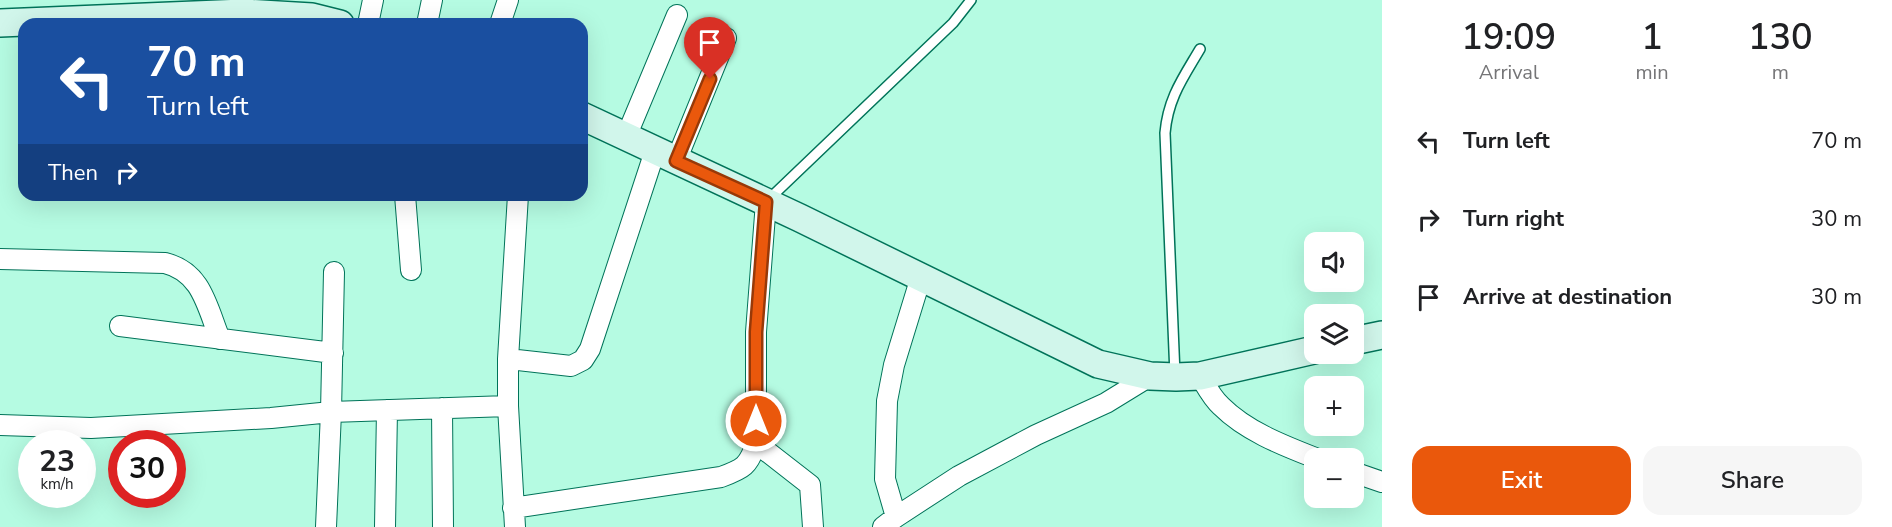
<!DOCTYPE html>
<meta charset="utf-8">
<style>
:root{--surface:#fff;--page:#f6f6f6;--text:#202124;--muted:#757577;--accent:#ea580c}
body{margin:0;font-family:"Nunito Sans",sans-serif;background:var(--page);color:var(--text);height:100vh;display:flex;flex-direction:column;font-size:22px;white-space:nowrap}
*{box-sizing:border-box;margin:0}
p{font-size:20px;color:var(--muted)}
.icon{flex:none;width:33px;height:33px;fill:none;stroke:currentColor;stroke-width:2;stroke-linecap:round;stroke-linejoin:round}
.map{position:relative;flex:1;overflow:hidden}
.panel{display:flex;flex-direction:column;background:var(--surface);width:510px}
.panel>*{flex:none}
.banner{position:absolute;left:18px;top:18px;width:570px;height:183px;border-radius:18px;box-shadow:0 6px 24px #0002;background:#1a4fa0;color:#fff;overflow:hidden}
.buttons{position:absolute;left:1304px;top:232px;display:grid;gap:12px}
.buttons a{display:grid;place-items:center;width:60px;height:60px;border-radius:12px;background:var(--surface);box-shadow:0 6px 24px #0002;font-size:30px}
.speed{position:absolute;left:18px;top:430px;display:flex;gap:12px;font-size:30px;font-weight:700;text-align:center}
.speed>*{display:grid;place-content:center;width:78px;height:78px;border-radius:50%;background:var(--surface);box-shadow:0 6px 24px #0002;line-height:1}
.speed small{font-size:15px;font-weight:400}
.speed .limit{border:9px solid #d22;background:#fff;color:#111}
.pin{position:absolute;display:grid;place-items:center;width:51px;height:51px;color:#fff;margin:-62px -26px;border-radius:50% 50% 50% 0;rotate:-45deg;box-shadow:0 0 6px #0007}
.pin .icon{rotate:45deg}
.me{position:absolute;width:66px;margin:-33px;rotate:0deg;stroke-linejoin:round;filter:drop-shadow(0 0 4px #0008)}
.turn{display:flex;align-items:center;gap:21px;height:126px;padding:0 30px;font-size:27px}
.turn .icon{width:78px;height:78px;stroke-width:2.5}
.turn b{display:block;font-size:42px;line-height:51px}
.then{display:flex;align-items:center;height:57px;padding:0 30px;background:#0003;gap:12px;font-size:22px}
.eta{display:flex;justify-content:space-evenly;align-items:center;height:102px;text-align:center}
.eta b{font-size:36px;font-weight:600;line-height:42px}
.cta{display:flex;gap:12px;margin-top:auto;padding:12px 30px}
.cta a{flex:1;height:69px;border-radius:18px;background:var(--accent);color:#fff;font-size:24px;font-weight:600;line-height:69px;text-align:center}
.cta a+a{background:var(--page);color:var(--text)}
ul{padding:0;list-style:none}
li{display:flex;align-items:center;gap:18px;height:78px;padding:0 30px}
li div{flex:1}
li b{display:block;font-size:22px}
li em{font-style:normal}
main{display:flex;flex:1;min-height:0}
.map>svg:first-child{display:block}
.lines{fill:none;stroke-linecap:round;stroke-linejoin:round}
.service-casing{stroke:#007359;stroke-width:12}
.minor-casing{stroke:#007359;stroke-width:22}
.secondary-casing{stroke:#007359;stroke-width:30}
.service{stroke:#fff;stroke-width:9}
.minor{stroke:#fff;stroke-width:20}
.secondary{stroke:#d1f6eb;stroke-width:27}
.route-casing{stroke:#983908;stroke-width:15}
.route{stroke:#ea580c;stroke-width:10}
</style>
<main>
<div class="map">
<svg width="1382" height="527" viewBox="0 0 1382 527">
<rect width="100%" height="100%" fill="#b5fbe2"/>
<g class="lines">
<!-- service casing -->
<g class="service-casing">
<path id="service" d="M768,200l185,-177 18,-23
M1175,375l-10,-242c3,-35 18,-55 35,-84"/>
</g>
<!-- minor casing -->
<g class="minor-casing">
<path id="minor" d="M368,24l5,-24
M427,24l5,-24
M500,24l8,-24
M626,137l51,-122
M676,161l50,-123
M405,195l6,75
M0,259l165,4c37,9 42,44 55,76
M120,326l213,27
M508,359l63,7 12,-6 7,-11 65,-198
M1200,376c6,10 12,22 21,30 26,26 64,40 97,53
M442,408l1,119
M0,425l91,3 180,-10 60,-6 177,-6
M756,443l54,42 3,42
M1353,472l29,10
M513,508l208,-31c22,-8 28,-11 35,-34v-111l10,-130
M896,517l-11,-38 2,-78 7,-36 27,-88
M326,527l5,-115 3,-140
M385,527l2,-117
M515,527l-7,-121v-47l10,-164
M883,527l13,-10 63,-41 77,-41 70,-32 44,-27"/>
</g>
<!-- secondary casing -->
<g class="secondary-casing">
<path id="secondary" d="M0,23l243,-10 69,4 28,7
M582,116l218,102 298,146 52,12 26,1 24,-1 114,-26
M1353,341l29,-6"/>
</g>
<!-- service -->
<use href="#service" class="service"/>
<!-- minor -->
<use href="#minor" class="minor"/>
<!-- secondary -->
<use href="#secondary" class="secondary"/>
</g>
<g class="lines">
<!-- route casing -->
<g class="route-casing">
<path id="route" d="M710,79l-34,82 90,41 -10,130v89"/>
</g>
<!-- route -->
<use href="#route" class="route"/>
</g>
</svg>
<div class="buttons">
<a><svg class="icon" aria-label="sound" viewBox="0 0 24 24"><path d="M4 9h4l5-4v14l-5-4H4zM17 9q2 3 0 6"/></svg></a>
<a><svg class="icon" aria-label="layers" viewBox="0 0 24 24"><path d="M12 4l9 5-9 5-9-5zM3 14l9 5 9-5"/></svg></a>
<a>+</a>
<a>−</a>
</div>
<div class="speed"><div>23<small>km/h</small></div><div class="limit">30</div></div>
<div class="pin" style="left:710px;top:79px;background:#d93025"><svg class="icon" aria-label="arrive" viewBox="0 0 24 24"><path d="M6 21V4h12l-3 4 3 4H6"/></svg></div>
<svg class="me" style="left:756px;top:421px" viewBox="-20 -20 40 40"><circle r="17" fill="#ea580c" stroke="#fff" stroke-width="3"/><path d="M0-11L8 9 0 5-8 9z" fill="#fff"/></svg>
<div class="banner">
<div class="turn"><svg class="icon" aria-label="left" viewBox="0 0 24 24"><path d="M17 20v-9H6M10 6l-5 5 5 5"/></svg><div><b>70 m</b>Turn left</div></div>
<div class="then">Then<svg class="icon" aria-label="right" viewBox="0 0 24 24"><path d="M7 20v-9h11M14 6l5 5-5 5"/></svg></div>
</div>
</div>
<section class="panel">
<div class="eta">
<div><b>19:09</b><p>Arrival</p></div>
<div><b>1</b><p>min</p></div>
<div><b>130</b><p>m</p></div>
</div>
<ul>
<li><svg class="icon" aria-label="left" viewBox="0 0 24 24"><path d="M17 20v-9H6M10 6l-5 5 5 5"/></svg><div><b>Turn left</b></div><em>70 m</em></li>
<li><svg class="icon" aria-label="right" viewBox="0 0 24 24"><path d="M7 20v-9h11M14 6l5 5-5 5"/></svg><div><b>Turn right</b></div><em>30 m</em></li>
<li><svg class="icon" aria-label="arrive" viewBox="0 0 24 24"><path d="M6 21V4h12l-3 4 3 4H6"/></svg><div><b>Arrive at destination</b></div><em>30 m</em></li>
</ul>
<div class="cta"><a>Exit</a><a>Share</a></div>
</section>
</main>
